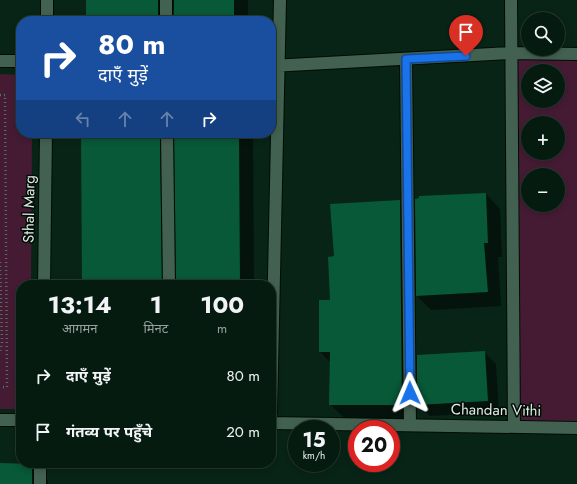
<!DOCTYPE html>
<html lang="hi">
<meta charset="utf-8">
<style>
:root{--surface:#061b10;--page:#14281e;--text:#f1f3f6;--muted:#98a19f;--line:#273930}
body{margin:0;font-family:Jost,"Noto Sans Devanagari",sans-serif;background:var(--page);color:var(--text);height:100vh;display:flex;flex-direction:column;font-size:15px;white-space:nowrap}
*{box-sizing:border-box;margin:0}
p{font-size:13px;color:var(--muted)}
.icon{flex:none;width:22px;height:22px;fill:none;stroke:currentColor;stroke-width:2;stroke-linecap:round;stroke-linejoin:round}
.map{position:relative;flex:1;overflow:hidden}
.sheet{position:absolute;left:16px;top:280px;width:260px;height:188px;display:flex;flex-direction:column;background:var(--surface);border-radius:16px;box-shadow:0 2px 6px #0003,0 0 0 1px var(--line)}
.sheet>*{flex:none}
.guide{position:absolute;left:16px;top:16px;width:260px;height:122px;border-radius:16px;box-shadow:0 2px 6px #0003,0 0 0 1px var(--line);background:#1a4fa0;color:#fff;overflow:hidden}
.buttons{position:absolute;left:521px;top:12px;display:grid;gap:8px}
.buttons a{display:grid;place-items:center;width:44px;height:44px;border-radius:50%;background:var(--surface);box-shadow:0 2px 6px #0003,0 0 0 1px var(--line);font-size:20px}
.speed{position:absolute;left:288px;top:420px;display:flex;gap:8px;font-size:20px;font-weight:700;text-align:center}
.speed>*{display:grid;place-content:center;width:52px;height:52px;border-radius:50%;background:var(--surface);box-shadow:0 2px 6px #0003,0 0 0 1px var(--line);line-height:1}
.speed small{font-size:10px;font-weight:400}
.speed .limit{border:6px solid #d22;background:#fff;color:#111}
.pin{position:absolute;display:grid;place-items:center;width:34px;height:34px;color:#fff;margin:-41px -17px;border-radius:50% 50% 50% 0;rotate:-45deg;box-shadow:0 0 4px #0007}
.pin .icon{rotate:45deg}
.me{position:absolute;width:44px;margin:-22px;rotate:359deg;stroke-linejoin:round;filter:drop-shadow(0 0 3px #0008)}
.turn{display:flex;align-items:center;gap:14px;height:84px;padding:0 16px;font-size:18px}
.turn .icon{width:52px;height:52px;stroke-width:2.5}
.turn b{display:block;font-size:28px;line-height:34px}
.lanes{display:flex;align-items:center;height:38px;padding:0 16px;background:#0003;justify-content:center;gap:20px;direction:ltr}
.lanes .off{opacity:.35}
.eta{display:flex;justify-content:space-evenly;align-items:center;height:68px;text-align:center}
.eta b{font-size:24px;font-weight:700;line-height:28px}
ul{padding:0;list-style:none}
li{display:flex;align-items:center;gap:12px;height:56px;padding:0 16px}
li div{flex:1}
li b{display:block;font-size:15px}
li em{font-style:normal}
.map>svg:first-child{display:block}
.green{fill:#441b33;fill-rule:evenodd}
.shadow{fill:#0007}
.building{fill:#075938}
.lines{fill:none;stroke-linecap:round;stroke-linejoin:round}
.service-casing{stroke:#000d03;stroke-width:14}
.minor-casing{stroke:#000d03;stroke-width:14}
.path{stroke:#556c60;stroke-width:2.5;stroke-dasharray:1 3;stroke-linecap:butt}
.service{stroke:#436150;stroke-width:12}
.minor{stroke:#436150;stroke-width:12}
.route-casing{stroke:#114b97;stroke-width:10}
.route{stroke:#1a73e8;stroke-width:7}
.labels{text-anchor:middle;stroke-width:3;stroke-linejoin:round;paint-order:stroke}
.street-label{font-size:15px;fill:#dcece2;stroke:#020b05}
</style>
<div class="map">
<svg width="577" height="484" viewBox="0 0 577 484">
<rect width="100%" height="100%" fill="#082416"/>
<!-- green -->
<path class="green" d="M511,53l66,1v374l-63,-1zM528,71h30v30h-30zM528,123h30v30h-30zM528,175h30v30h-30z
M0,74l21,1v58h11l-1,152h-10v124h-21z"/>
<!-- shadow -->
<path class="shadow" d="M87,0h161v21h-74v-12l-2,5v7h-85z
M82,133h171l1,152h-77l-2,-143 -2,6 2,137h-92z
M486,194l14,15 2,48h-4l3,49 -70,4 -16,-16 1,62 68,-4 12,12 3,48 -69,4 -14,-13 1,17 -72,-1 -15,-15 1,-41 -11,-11 11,-51 4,-44 65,-56 16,16z
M0,464l32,1 16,16v3h-48z"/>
<!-- building -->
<path class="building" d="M86,0h72v21h-72z
M174,0h60v21h-60z
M81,133h79l2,152h-80z
M174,133h65l1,152h-64z
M486,193l2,50h-4l4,49 -72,4 -1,-97 4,-1v-2z
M400,200l2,205h-73l1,-53h-11v-52h11l-2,-43 6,-1 -4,-52z
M485,351l3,50 -71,4v-50z
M0,463l32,1v20h-32z"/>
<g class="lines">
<!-- service casing -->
<g class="service-casing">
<path id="service" d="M166,0v21
M406,59l4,366
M167,133l2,152"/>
</g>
<!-- minor casing -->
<g class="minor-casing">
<path id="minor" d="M511,0l3,427
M47,21v-21
M0,61h21
M271,66l240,-13 66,1
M44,285l2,-152
M271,412l9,-412
M0,420h21
M271,423l306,5
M40,484v-21"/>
</g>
<!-- path -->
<path class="path" d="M0,95h5l2,292h-7
M0,262l2,81 -2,9"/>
<!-- service -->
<use href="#service" class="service"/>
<!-- minor -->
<use href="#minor" class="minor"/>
</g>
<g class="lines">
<!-- route casing -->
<g class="route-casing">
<path id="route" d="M410,393l-4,-334 60,-3"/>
</g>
<!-- route -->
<use href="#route" class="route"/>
</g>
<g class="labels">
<!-- street labels -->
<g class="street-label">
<text transform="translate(29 209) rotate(-89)" y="5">Sthal Marg</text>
<text transform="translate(496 410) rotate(1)" y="5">Chandan Vithi</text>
</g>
</g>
</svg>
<div class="buttons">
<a><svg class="icon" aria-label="search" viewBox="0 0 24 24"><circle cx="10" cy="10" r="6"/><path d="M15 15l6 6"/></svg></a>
<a><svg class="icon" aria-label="layers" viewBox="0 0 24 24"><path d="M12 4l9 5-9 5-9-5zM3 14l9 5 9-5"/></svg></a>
<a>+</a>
<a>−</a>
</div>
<div class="speed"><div>15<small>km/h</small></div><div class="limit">20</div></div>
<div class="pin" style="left:466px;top:56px;background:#d93025"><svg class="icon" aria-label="arrive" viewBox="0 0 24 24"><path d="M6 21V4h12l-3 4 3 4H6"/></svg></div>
<svg class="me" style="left:410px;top:393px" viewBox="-20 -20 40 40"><path d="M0-17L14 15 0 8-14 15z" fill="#1a73e8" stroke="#fff" stroke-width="4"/></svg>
<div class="guide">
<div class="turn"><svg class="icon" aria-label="right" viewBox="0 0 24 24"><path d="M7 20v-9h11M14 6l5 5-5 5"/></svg><div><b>80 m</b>दाएँ मुड़ें</div></div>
<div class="lanes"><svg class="icon off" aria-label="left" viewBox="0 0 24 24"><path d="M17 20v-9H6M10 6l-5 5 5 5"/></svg><svg class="icon off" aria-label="ahead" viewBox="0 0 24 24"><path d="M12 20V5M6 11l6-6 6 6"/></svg><svg class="icon off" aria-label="ahead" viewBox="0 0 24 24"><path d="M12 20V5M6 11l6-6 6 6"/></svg><svg class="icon" aria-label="right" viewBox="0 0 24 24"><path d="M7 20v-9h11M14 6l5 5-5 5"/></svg></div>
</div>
<section class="sheet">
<div class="eta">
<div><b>13:14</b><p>आगमन</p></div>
<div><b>1</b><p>मिनट</p></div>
<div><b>100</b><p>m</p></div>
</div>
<ul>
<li><svg class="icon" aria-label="right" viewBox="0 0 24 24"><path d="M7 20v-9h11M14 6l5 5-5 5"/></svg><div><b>दाएँ मुड़ें</b></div><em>80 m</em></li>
<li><svg class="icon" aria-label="arrive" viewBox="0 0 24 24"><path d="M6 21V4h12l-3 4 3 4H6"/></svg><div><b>गंतव्य पर पहुँचे</b></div><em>20 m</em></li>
</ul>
</section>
</div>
